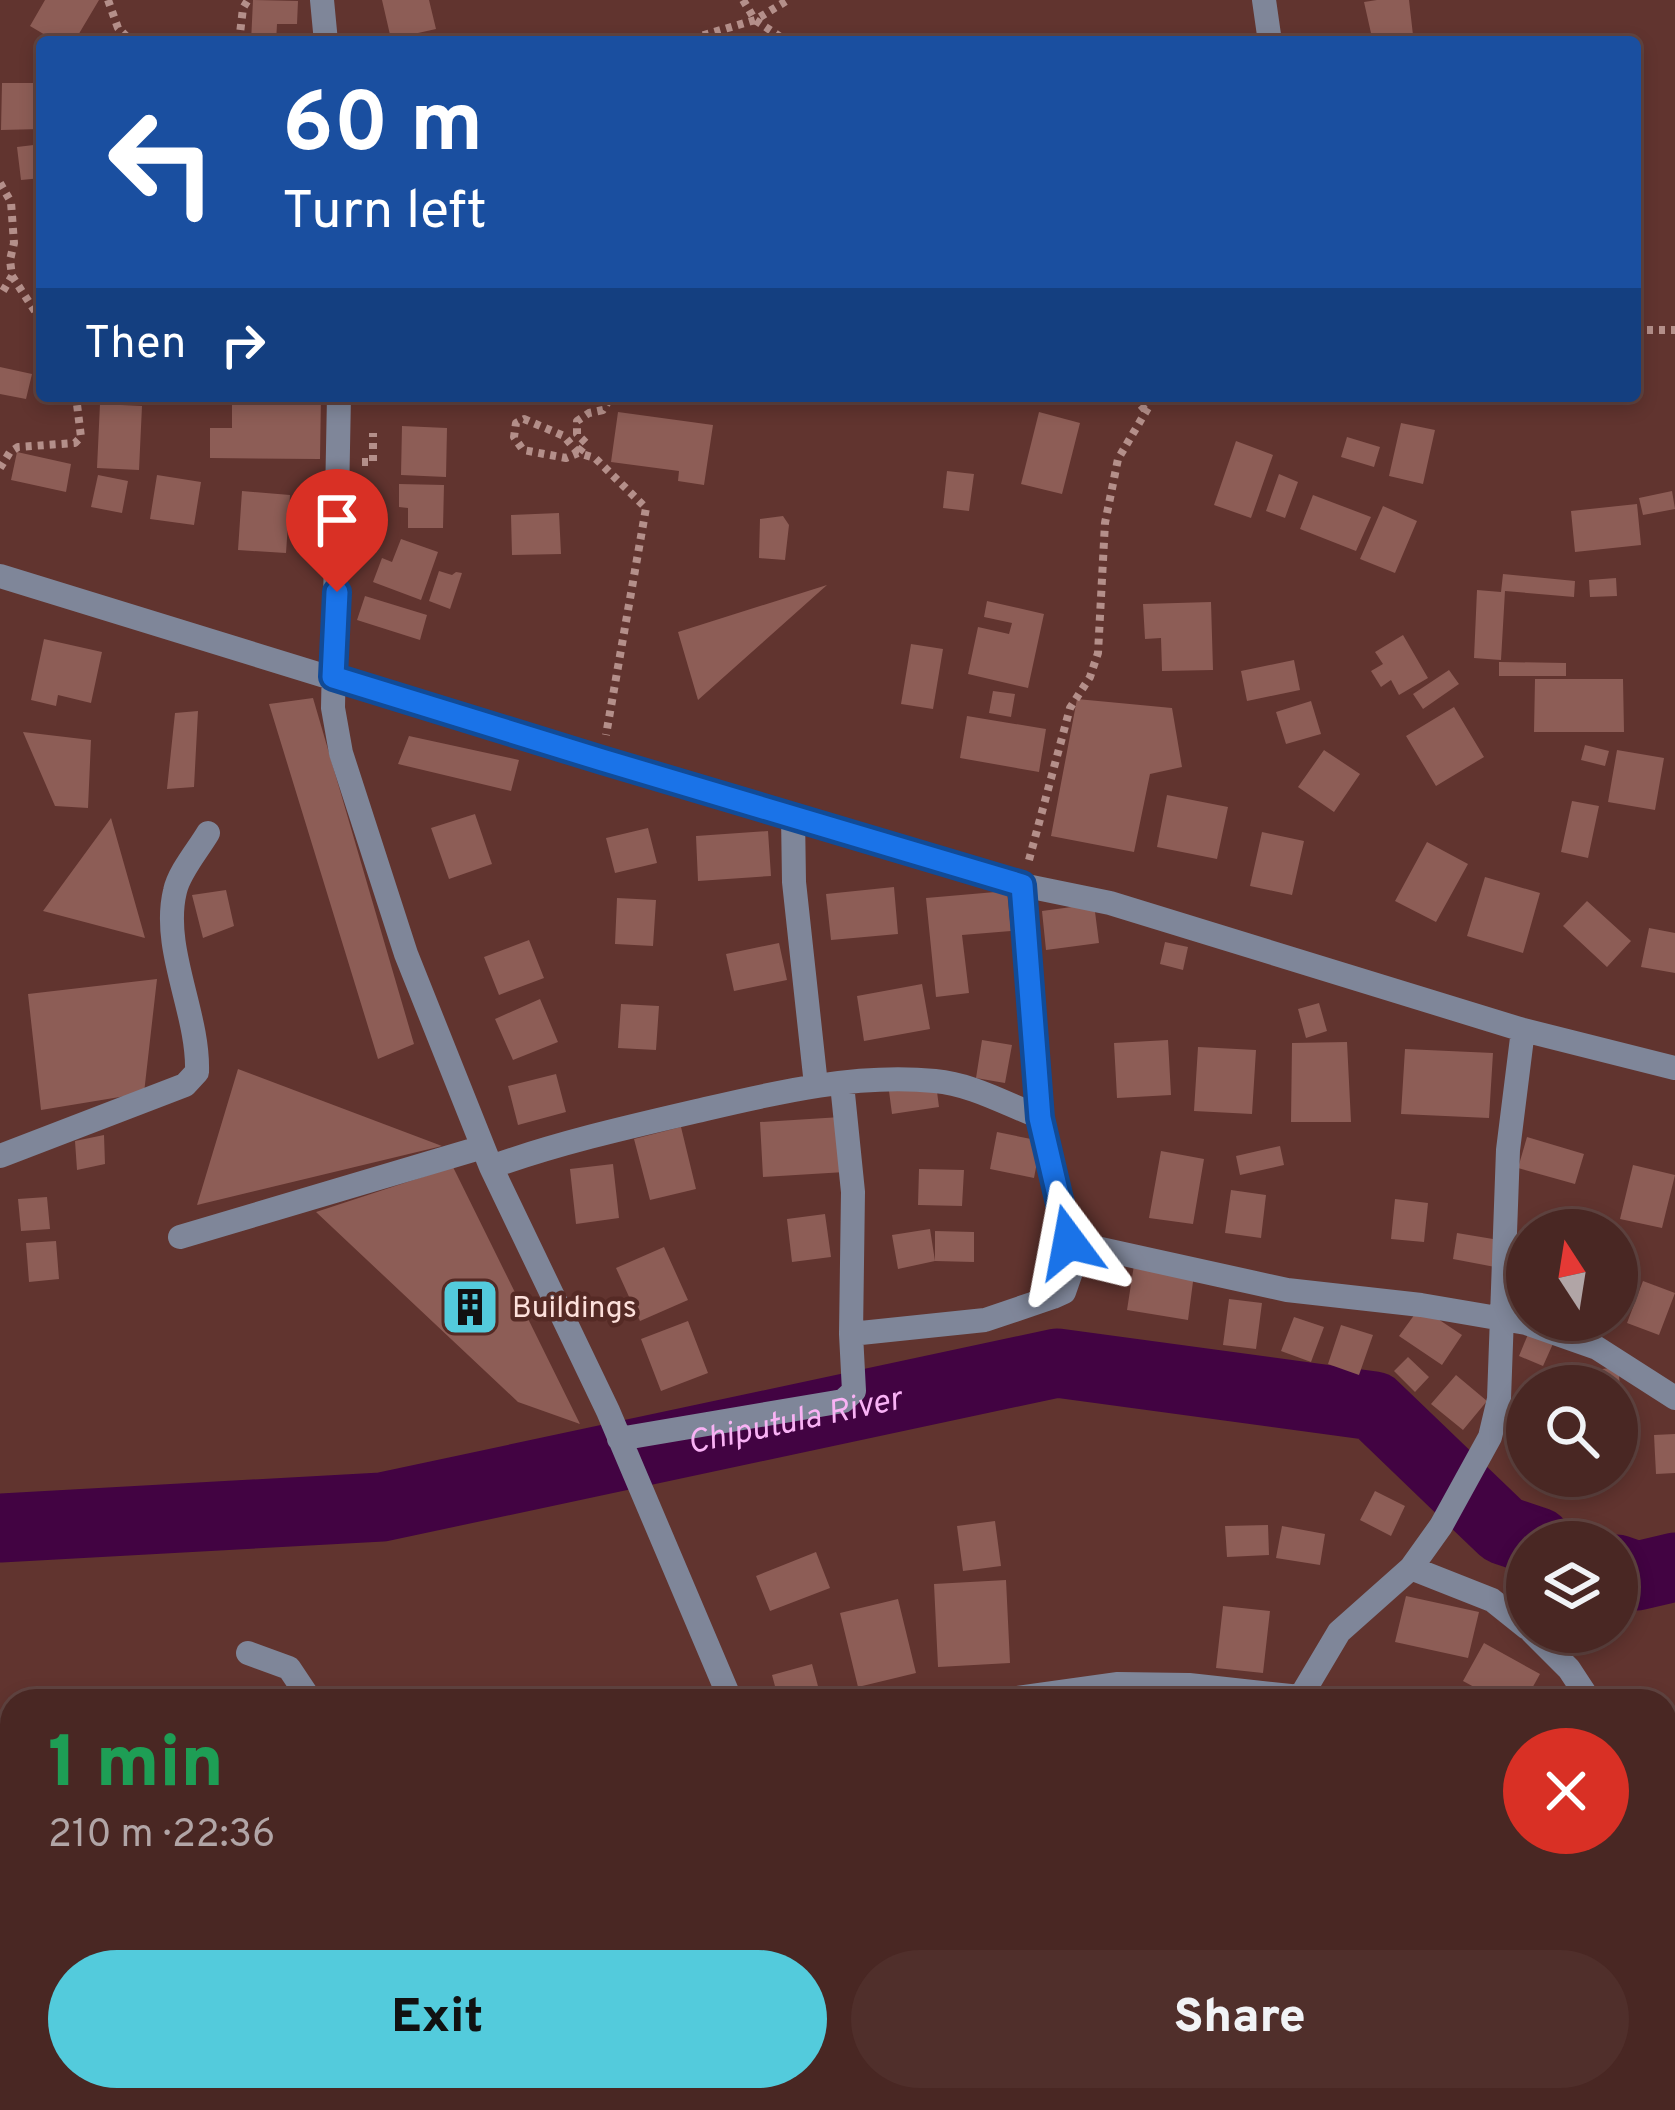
<!DOCTYPE html>
<meta charset="utf-8">
<style>
:root{--surface:#492723;--page:#502f2b;--text:#f1f3f6;--muted:#b1a5a6;--line:#614441;--accent:#53cbdc}
body{margin:0;font-family:Overpass,sans-serif;background:var(--page);color:var(--text);height:100vh;display:flex;flex-direction:column;font-size:45px;white-space:nowrap}
*{box-sizing:border-box;margin:0}
p{font-size:39px;color:var(--muted)}
.icon{flex:none;width:66px;height:66px;fill:none;stroke:currentColor;stroke-width:2;stroke-linecap:round;stroke-linejoin:round}
.map{position:relative;flex:1;overflow:hidden}
.details{position:absolute;left:0px;top:1689px;width:1677px;height:423px;display:flex;flex-direction:column;background:var(--surface);border-radius:36px 36px 0 0;box-shadow:0 6px 18px #0003,0 0 0 3px var(--line)}
.details>*{flex:none}
.banner{position:absolute;left:36px;top:36px;width:1605px;height:366px;border-radius:12px;box-shadow:0 6px 18px #0003,0 0 0 3px var(--line);background:#1a4fa0;color:#fff;overflow:hidden}
.needle{width:78px;rotate:348deg}
.fabs{position:absolute;left:1506px;top:1209px;display:grid;gap:24px}
.fabs a{display:grid;place-items:center;width:132px;height:132px;border-radius:50%;background:var(--surface);box-shadow:0 6px 18px #0003,0 0 0 3px var(--line);font-size:60px}
.pin{position:absolute;display:grid;place-items:center;width:102px;height:102px;color:#fff;margin:-123px -51px;border-radius:50% 50% 50% 0;rotate:-45deg;box-shadow:0 0 12px #0007}
.pin .icon{rotate:45deg}
.me{position:absolute;width:132px;margin:-66px;rotate:347deg;stroke-linejoin:round;filter:drop-shadow(0 0 9px #0008)}
.turn{display:flex;align-items:center;gap:42px;height:252px;padding:0 48px;font-size:54px}
.turn .icon{width:156px;height:156px;stroke-width:2.5}
.turn b{display:block;font-size:84px;line-height:102px}
.then{display:flex;align-items:center;height:114px;padding:0 48px;background:#0003;gap:24px;font-size:45px}
.round{display:grid;place-items:center;flex:none;width:126px;height:126px;border-radius:63px;background:var(--page)}
.headline{display:flex;align-items:center;justify-content:space-between;height:204px;padding:0 48px}
h1{font-size:72px;font-weight:800;line-height:90px;color:#1e9e55}
.cta{display:flex;gap:24px;margin-top:auto;padding:24px 48px}
.cta a{flex:1;height:138px;border-radius:72px;background:var(--accent);color:#111;font-size:48px;font-weight:800;line-height:138px;text-align:center}
.cta a+a{background:var(--page);color:var(--text)}
.map>svg:first-child{display:block}
.lines{fill:none;stroke-linecap:round;stroke-linejoin:round}
.river{stroke:#420342;stroke-width:69}
.building{fill:#8d5d56}
.path{stroke:#b48f8a;stroke-width:8;stroke-dasharray:6 6;stroke-linecap:butt}
.minor{stroke:#7f8699;stroke-width:24}
.route-casing{stroke:#114b97;stroke-width:30}
.route{stroke:#1a73e8;stroke-width:21}
.labels{text-anchor:middle;stroke-width:9;stroke-linejoin:round;paint-order:stroke}
.poi-label{font-size:30px;fill:#fde0db;stroke:#552a25;text-anchor:start}
.water-label{font-size:33px;font-style:italic;fill:#f9b2f5;stroke:#552a25}
</style>
<div class="map">
<svg width="1675" height="2110" viewBox="0 0 1675 2110">
<rect width="100%" height="100%" fill="#61342f"/>
<g class="lines">
<!-- river -->
<g class="river">
<path id="s1" d="M0,1528l382,-21 675,-144 317,43 129,124 35,12"/>
<path d="M1617,1569l20,7 38,-9"/>
</g>
</g>
<!-- building -->
<path class="building" d="M45,0h54l-25,42h-17l-27,-16z
M253,0l45,1 -1,23h-20l-1,18h-25z
M382,0h47l7,29 -45,10z
M1377,0h32l4,35 -40,7 -9,-40z
M2,83h39v46l-40,1z
M42,144v34l-21,2 -4,-33z
M0,367l32,7 -6,25 -26,-5z
M232,396h89l-1,63 -110,-1v-30h22z
M100,404l42,2 -3,64 -42,-2z
M618,412l95,13 -9,60 -26,-4 1,-10 -68,-9z
M1039,412l41,11 -18,71 -41,-10z
M1401,423l34,7 -12,54 -34,-8z
M402,426l45,2 -1,49 -45,-2z
M1347,437l33,10 -6,20 -33,-10z
M1236,441l37,14 -22,63 -37,-13z
M17,452l54,12 -5,28 -55,-12z
M947,471l27,3 -5,37 -26,-3z
M1279,474l19,8 -13,36 -19,-7z
M98,475l30,6 -6,32 -31,-6z
M157,475l44,7 -7,43 -44,-6z
M399,484l45,1 -1,43h-35v-20l-9,-1z
M242,491l48,4 -4,58 -48,-3z
M1672,491l3,18 -32,6 -4,-17z
M1313,495l58,22 -15,34 -56,-22z
M1637,504l4,41 -66,7 -4,-41z
M1383,506l34,15 -22,52 -35,-14z
M559,513l2,41 -49,1 -1,-40z
M783,516l6,9 -4,35 -26,-2 1,-39z
M401,539l37,13 -17,48 -48,-18 9,-24 10,4z
M439,571l13,4 4,-3 6,1 -12,36 -21,-8z
M1503,574l72,7 -1,16 -69,-6 -4,69 -27,-2 3,-68 24,2z
M1616,578l1,18 -27,1 -1,-17z
M827,585l-129,115 -20,-68z
M365,596l62,19 -7,25 -63,-20z
M987,601l57,13 -16,74 -60,-14 10,-47 31,7 3,-11 -28,-6z
M1211,602l2,68 -51,1 -1,-33 -16,1 -2,-35z
M1403,635l25,43 -29,17 -8,-15 -10,7 -10,-16 12,-7 -8,-12z
M44,639l58,13 -11,51 -33,-8 -2,11 -25,-6z
M911,644l32,5 -10,60 -32,-5z
M1294,660l6,30 -53,11 -6,-30z
M1499,662l67,1v13h-67z
M1449,670l10,14 -36,25 -10,-15z
M1535,679h88l1,53h-90z
M993,691l22,3 -4,23 -22,-4z
M313,698l101,346 -36,15 -109,-355z
M1077,699l95,9 10,59 -32,7 -16,78 -83,-16z
M1311,701l10,33 -35,10 -10,-32z
M1454,707l30,50 -48,29 -30,-50z
M198,711l-4,76 -27,2 8,-76z
M967,716l79,13 -7,43 -79,-14z
M23,732l68,8 -3,68 -33,-2z
M409,736l110,24 -8,31 -113,-27z
M1585,745l24,6 -4,15 -24,-6z
M1324,750l36,24 -26,38 -36,-25z
M1617,750l47,8 -9,52 -47,-8z
M1167,795l61,12 -11,52 -60,-12z
M1572,801l27,5 -11,52 -27,-6z
M475,814l17,50 -43,15 -18,-51z
M111,818l34,120 -102,-27z
M648,828l9,35 -42,10 -9,-35z
M768,831l3,45 -73,5 -2,-45z
M1262,832l42,9 -12,54 -42,-9z
M1427,842l41,22 -32,58 -41,-21z
M1485,877l55,16 -17,60 -56,-17z
M894,887l4,47 -67,6 -5,-46z
M226,890l8,36 -31,12 -11,-43z
M1007,891l4,40 -49,4 7,58 -33,4 -10,-99z
M617,898l39,2 -3,46 -38,-2z
M1587,901l44,40 -24,26 -44,-41z
M1094,904l5,39 -53,7 -4,-39z
M1649,928l26,5v40l-34,-6z
M529,940l15,38 -45,17 -15,-38z
M1165,942l23,5 -5,23 -23,-6z
M779,943l8,37 -53,11 -8,-37z
M157,979l-13,114 -103,17 -13,-116z
M922,984l8,45 -66,12 -7,-45z
M540,999l18,43 -45,18 -18,-41z
M1319,1003l8,28 -21,7 -8,-29z
M621,1004l38,2 -3,44 -38,-2z
M982,1040l30,5 -7,38 -29,-5z
M1168,1040l3,55 -54,3 -3,-55z
M1347,1042l4,80h-60l1,-79z
M1198,1047l58,3 -4,64 -58,-3z
M1405,1049l88,4 -4,65 -88,-4z
M238,1069l204,77 -245,59z
M556,1074l10,38 -48,13 -10,-39z
M936,1084l3,23 -47,7 -3,-23z
M841,1117l4,55 -82,5 -3,-55z
M681,1127l15,62 -46,11 -16,-61z
M997,1132l44,9 -7,37 -44,-9z
M104,1135l1,29 -28,6 -2,-29z
M1527,1137l57,17 -9,30 -57,-16z
M1280,1146l4,19 -44,10 -4,-19z
M1161,1151l43,8 -11,65 -44,-6z
M613,1164l6,54 -43,6 -6,-55z
M1633,1165l42,10 -13,53 -42,-9z
M453,1167l127,257 -62,-22 -202,-190z
M919,1169l45,1 -2,36 -44,-1z
M1231,1190l35,5 -5,43 -36,-5z
M47,1197l3,32 -29,2 -3,-32z
M1395,1199l33,4 -4,39 -33,-3z
M825,1214l6,43 -39,5 -5,-43z
M930,1229l5,32v-30l39,1v30l-39,-1 -37,8 -6,-34z
M1457,1233l42,7 -4,27 -42,-8z
M56,1241l3,38 -30,3 -3,-39z
M664,1247l24,53 -48,21 -24,-53z
M1134,1265l60,9 -6,46 -61,-10z
M1643,1281l32,12 -16,42 -32,-12z
M1229,1299l33,4 -6,46 -33,-4z
M1420,1307l42,28 -20,30 -43,-29z
M1294,1317l30,10 -13,35 -30,-11z
M688,1321l20,52 -47,18 -20,-52z
M1341,1325l32,10 -14,40 -31,-11z
M1531,1327l25,10 -13,29 -24,-10z
M1408,1357l21,20 -14,15 -21,-21z
M1618,1367l2,19h-32l-1,-15z
M1456,1375l31,26 -24,29 -32,-26z
M1675,1434v39l-19,1 -2,-39z
M1375,1491l30,15 -14,30 -31,-16z
M995,1521l6,45 -38,5 -6,-45z
M1268,1525l1,30 -42,2 -2,-31z
M1282,1526l43,8 -5,31 -44,-7z
M816,1552l14,36 -60,23 -14,-35z
M1006,1580l4,83 -72,4 -4,-83z
M1406,1596l73,16 -11,46 -73,-16z
M898,1599l18,74 -58,14 -18,-74z
M1223,1606l47,5 -7,62 -47,-5z
M1484,1643l56,31 -15,27h-25l-37,-20z
M812,1664l10,37h-43l-7,-26z
M1675,1787v53l-9,1 -1,-52z
M871,2100h54l1,10h-54z
M1046,2100h34l3,1 -2,9h-37z"/>
<g class="lines">
<!-- path -->
<path class="path" d="M108,0l10,28 14,14
M743,0l12,20 33,22
M239,42l4,-34 5,-8
M680,42l75,-22 33,-20
M0,183l11,19 3,41 -4,17 2,16 -12,20
M12,276l30,46
M1635,330h40
M1133,396l13,15
M579,452l7,-9 -9,-9v-13l12,-8 14,-3 6,-10 -16,-4
M578,453l-14,-17 -40,-17 -8,4 -2,14 9,13 43,8 12,-5 17,5 51,50 -40,227
M362,462h11v-29
M0,468l10,-16 8,-5 57,-4 6,-6 -5,-41
M1029,860l41,-152 20,-31 8,-24 7,-130 13,-64 37,-63"/>
<!-- minor -->
<path class="minor" d="M322,0l4,42
M1264,0l6,42
M339,396l-6,312 8,45 65,201 85,213 117,244 123,290
M0,576l601,185 421,124 88,18 413,127 152,38
M793,816l1,66 22,203
M1022,885l18,232 29,125 218,48 134,15 105,18 71,25 78,50
M842,1084l11,108 -2,142
M0,1156l185,-71 12,-13c2,-59 -36,-123 -22,-181 4,-19 23,-41 33,-58
M491,1167c67,-24 137,-40 206,-56 77,-18 158,-38 238,-30 36,3 71,23 105,36
M180,1237l303,-90
M619,1439l224,-38 11,-10 -3,-57 134,-14 68,-23 11,-5 7,-20 -2,-30
M1411,1568l81,32 35,28
M1532,1632l37,37 21,32
M248,1653l41,15 22,33
M995,1701l123,-17 71,1 111,12
M1298,1701l41,-69 72,-64 30,-42 49,-89 9,-38 9,-249 15,-120
M0,1869l12,2
M1665,2012l10,1
M438,2100l1,10
M950,2100l2,10
M1272,2100l2,10
M615,2110l35,-10"/>
</g>
<g class="lines">
<!-- route casing -->
<g class="route-casing">
<path id="route" d="M337,592l-4,85 269,83 420,125 18,233 29,124"/>
</g>
<!-- route -->
<use href="#route" class="route"/>
</g>
<!-- icons -->
<defs>
<g id="building-square" transform="scale(3)"><rect x="-9" y="-9" width="18" height="18" rx="4" fill="#53cbdc" stroke="#552a25"/><path d="M-4-6H4V6H1V3H-1V6H-4ZM-2.5-4.3h1.7v1.8h-1.7ZM.8-4.3h1.7v1.8H.8ZM-2.5-1h1.7V.8h-1.7ZM.8-1h1.7V.8H.8Z" fill="#111"/></g>
</defs>
<g fill-rule="evenodd">
<use href="#building-square" x="470" y="1307"/>
</g>
<g class="labels">
<!-- poi labels -->
<g class="poi-label">
<text x="512" y="1317">Buildings</text>
</g>
<!-- water labels -->
<g class="water-label">
<text dy="12" stroke="none"><textPath href="#s1" startOffset="804">Chiputula River</textPath></text>
</g>
</g>
</svg>
<div class="fabs">
<a><svg class="needle" viewBox="-14 -14 28 28"><path d="M0-13l5 13h-10z" fill="#e53935"/><path d="M0 13l5-13h-10z" fill="#b1a5a6"/></svg></a>
<a><svg class="icon" aria-label="search" viewBox="0 0 24 24"><circle cx="10" cy="10" r="6"/><path d="M15 15l6 6"/></svg></a>
<a><svg class="icon" aria-label="layers" viewBox="0 0 24 24"><path d="M12 4l9 5-9 5-9-5zM3 14l9 5 9-5"/></svg></a>
</div>
<div class="pin" style="left:337px;top:592px;background:#d93025"><svg class="icon" aria-label="arrive" viewBox="0 0 24 24"><path d="M6 21V4h12l-3 4 3 4H6"/></svg></div>
<svg class="me" style="left:1069px;top:1242px" viewBox="-20 -20 40 40"><path d="M0-17L14 15 0 8-14 15z" fill="#1a73e8" stroke="#fff" stroke-width="4"/></svg>
<div class="banner">
<div class="turn"><svg class="icon" aria-label="left" viewBox="0 0 24 24"><path d="M17 20v-9H6M10 6l-5 5 5 5"/></svg><div><b>60 m</b>Turn left</div></div>
<div class="then">Then<svg class="icon" aria-label="right" viewBox="0 0 24 24"><path d="M7 20v-9h11M14 6l5 5-5 5"/></svg></div>
</div>
<section class="details">
<div class="headline"><div><h1>1 min</h1><p>210 m · 22:36</p></div><a class="round" style="background:#d93025;color:#fff"><svg class="icon" aria-label="close" viewBox="0 0 24 24"><path d="M6 6l12 12M18 6L6 18"/></svg></a></div>
<div class="cta"><a>Exit</a><a>Share</a></div>
</section>
</div>
